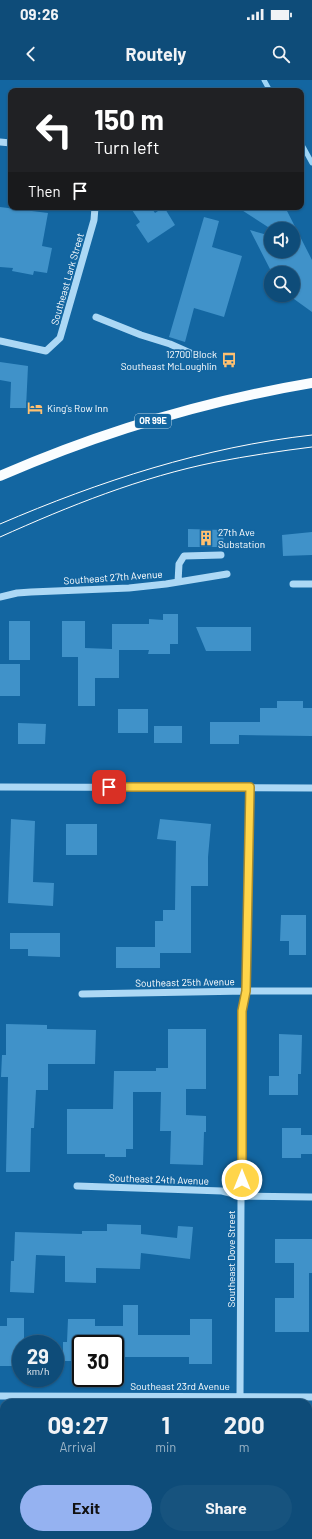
<!DOCTYPE html>
<style>
:root{--surface:#0e4c79;--page:#17537e;--text:#f1f3f6;--muted:#9bb4c6;--line:#2e638a;--accent:#95b2f1}
body{margin:0;font-family:Barlow,sans-serif;background:var(--page);color:var(--text);height:100vh;display:flex;flex-direction:column;font-size:15px;white-space:nowrap}
*{box-sizing:border-box;margin:0}
p{font-size:13px;color:var(--muted)}
.icon{flex:none;width:22px;height:22px;fill:none;stroke:currentColor;stroke-width:2;stroke-linecap:round;stroke-linejoin:round}
.map{position:relative;flex:1;overflow:hidden}
.sheet{position:absolute;left:0px;top:1319px;width:312px;height:140px;display:flex;flex-direction:column;background:var(--surface);border-radius:12px 12px 0 0;box-shadow:0 1px 3px #0004,0 0 0 1px var(--line)}
.sheet>*{flex:none}
.top-card{position:absolute;left:8px;top:8px;width:296px;height:122px;border-radius:8px;box-shadow:0 1px 3px #0004,0 0 0 1px var(--line);background:#202124;color:#fff;overflow:hidden}
.controls{position:absolute;left:264px;top:142px;display:grid;gap:8px}
.controls a{display:grid;place-items:center;width:36px;height:36px;border-radius:50%;background:var(--surface);box-shadow:0 1px 3px #0004,0 0 0 1px var(--line);font-size:20px}
.speed{position:absolute;left:12px;top:1255px;display:flex;gap:8px;font-size:20px;font-weight:700;text-align:center}
.speed>*{display:grid;place-content:center;width:52px;height:52px;border-radius:50%;background:var(--surface);box-shadow:0 1px 3px #0004,0 0 0 1px var(--line);line-height:1}
.speed small{font-size:10px;font-weight:400}
.speed .limit{border:2px solid #111;border-radius:6px;background:#fff;color:#111}
.pin{position:absolute;display:grid;place-items:center;width:34px;height:34px;color:#fff;margin:-17px;border-radius:8px;box-shadow:0 2px 6px #0006}
.me{position:absolute;width:44px;margin:-22px;rotate:0deg;stroke-linejoin:round;filter:drop-shadow(0 0 3px #0008)}
.turn{display:flex;align-items:center;gap:14px;height:84px;padding:0 20px;font-size:18px}
.turn .icon{width:52px;height:52px;stroke-width:2.5}
.turn b{display:block;font-size:28px;line-height:34px}
.then{display:flex;align-items:center;height:38px;padding:0 20px;background:#0003;gap:8px;font-size:15px}
.eta{display:flex;justify-content:space-evenly;align-items:center;height:68px;text-align:center}
.eta b{font-size:24px;font-weight:700;line-height:28px}
.action{display:flex;gap:8px;margin-top:auto;padding:8px 20px}
.action a{flex:1;height:46px;border-radius:24px;background:var(--accent);color:#111;font-size:16px;font-weight:700;line-height:46px;text-align:center}
.action a+a{background:var(--page);color:var(--text)}
.status{display:flex;justify-content:space-between;align-items:center;height:28px;padding:0 20px;background:var(--surface);direction:ltr}
.status svg{height:11px;fill:currentColor}
header{display:flex;justify-content:space-between;align-items:center;height:52px;padding:0 20px;background:var(--surface);font-size:18px;font-weight:700}
.map>svg:first-child{display:block}
.lines{fill:none;stroke-linecap:round;stroke-linejoin:round}
.stream{stroke:#9ed5f7;stroke-width:5}
.building{fill:#4092c9}
.minor{stroke:#acd8f5;stroke-width:7}
.major{stroke:#fafdff;stroke-width:10}
.tram{stroke:#fff;stroke-width:1}
.route-casing{stroke:#a68a30;stroke-width:10}
.route{stroke:#ffd54a;stroke-width:7}
.labels{text-anchor:middle;stroke-width:3.5;stroke-linejoin:round;paint-order:stroke}
.shield{fill:#1366a1;stroke:#b8d1e3;stroke-width:1}
.shield-label{font-size:9px;font-weight:bold;fill:#fff}
.street-label{font-size:10px;fill:#fff;stroke:#1366a1}
.poi-label{font-size:10px;fill:#fff;stroke:#1366a1;text-anchor:start}
</style>
<div class="status"><b>09:26</b><svg viewBox="0 0 49 12"><path d="M0 12V9h3v3zM5 12V6h3v6zM10 12V3h3v9zM15 12V0h3v12zM26 1h20v11H26zM47 4h2v5h-2z"/></svg></div>
<header><svg class="icon" aria-label="back" viewBox="0 0 24 24"><path d="M15 5l-7 7 7 7"/></svg>Routely<svg class="icon" aria-label="search" viewBox="0 0 24 24"><circle cx="10" cy="10" r="6"/><path d="M15 15l6 6"/></svg></header>
<div class="map">
<svg width="312" height="1459" viewBox="0 0 312 1459">
<rect width="100%" height="100%" fill="#1366a1"/>
<g class="lines">
<!-- stream -->
<path class="stream" d="M264,0l6,11
M301,63l11,20"/>
</g>
<!-- building -->
<path class="building" d="M0,127l48,6 -6,33 10,2 -5,25 -13,-2 -1,4 -21,-4 1,-3 -13,-1z
M130,127h21l4,6 9,-6 11,18 -27,18 -12,-18 4,-3z
M237,127h48l27,53v52l-18,-13 -2,-4h1v-22h-21l-22,-43 21,6v15h22v-22h-22z
M204,137l15,4 -7,26 30,9 -18,61 -30,-9 -9,34 -16,-5z
M0,282l28,4 -2,42h-16l1,-26 -11,-2z
M188,449l36,1 -1,17h-35z
M312,452v23l-29,1 -1,-21z
M163,534h15v30h-8v10h-22l1,-4h-30v28h-24v28h-17v-49h-16v-36h23v27l27,1v-25h37v-5l14,1z
M9,541h21v39h-21z
M196,547h55v24h-45z
M0,584h20v32h-20z
M277,621h26v7h9v28l-73,-1v9h-29v-22h50v-14h17z
M118,629h30v24h-30z
M18,643l28,1 -1,20h-27z
M154,646h28v17h-28z
M11,739l24,2 -2,61 21,1 -1,23 -45,-3z
M160,739l51,5 -3,33v29h-17v67h-31v15h-44v-21h39v-26h8v-11h12l1,-69 -19,-2z
M66,744h31v31h-31z
M281,835h25v40h-17v-14h-9z
M10,853h50v24l-32,-1v-7h-18z
M6,944l41,1v4l49,1 -1,34h-47v26h-12l-2,38h-3l-1,44h-24l2,-95h-7l1,-22h4z
M168,949h38v60h-20v26l20,1v16h-2l-1,33 -33,-1 1,-33h-11l1,-39h-28v57h-7v8h-21v-3h-38v-45h46l1,-38h42v-3h12z
M279,954l23,1 -1,39h-3v21h-29v-19h10z
M282,1048h19v7h11v19h-11v4h-19z
M107,1144l34,1v9l36,4 1,-12 15,1 -3,32 -49,-6 -1,16 -44,-1v15l-31,-1v-26l-29,-1 -2,38 -24,-1 1,-31h3l1,-29 67,2v-3h25z
M275,1159h37v34h-3v59h-34v-34h19v-35h-19z
M123,1225h15v30h52v-16h22v45h-23v-7h-74v-13h-34v17h-18v-19h4l1,-23h27v7h28z
M7,1238h17v26h-3v22h-21v-40h7z"/>
<g class="lines">
<!-- minor -->
<path class="minor" d="M0,62l11,1
M96,237l45,18 29,9 27,12
M0,261l46,10 14,-13 34,-118 1,-13
M178,502l1,-18 5,-8 37,-1
M293,504h19
M0,517l17,-4 14,-1 98,-4 37,-4 61,-10
M0,707l312,1
M82,914l164,-3h66
M77,1106l145,5 20,5 70,1
M0,1316l312,1
M240,1316l2,-385 4,-20 4,-204
M0,1380l4,4
M87,1455l5,4
M206,1455l3,4"/>
<!-- major -->
<path class="major" d="M0,396c99,-43 205,-75 312,-93"/>
<!-- tram -->
<path class="tram" d="M0,444c100,-43 204,-77 312,-89
M0,457c69,-31 141,-60 216,-75 31,-6 64,-11 96,-15"/>
</g>
<g class="lines">
<!-- route casing -->
<g class="route-casing">
<path id="route" d="M109,707h141l-4,204 -4,20v169"/>
</g>
<!-- route -->
<use href="#route" class="route"/>
</g>
<!-- icons -->
<defs>
<g id="bus-bare" transform="scale(1.2)"><path d="M-5-6H5V4H4V6H2V4H-2V6H-4V4H-5ZM-3.5-4V0h7V-4ZM-3.5 1.2v1.5H-2V1.2ZM2 1.2v1.5H3.5V1.2Z" fill="#ffc070" stroke="#1366a1" stroke-width="2.5" paint-order="stroke"/></g>
<g id="hotel-bare" transform="scale(1.2)"><path d="M-6-4.5h1.5V1H6V5H4.5V3h-9V5H-6ZM-4 0a1.8 1.8 0 1 1 3.6 0ZM.5 0V-2.5h3Q6-2.5 6 0Z" fill="#ffc070" stroke="#1366a1" stroke-width="2.5" paint-order="stroke"/></g>
<g id="building-bare" transform="scale(1.2)"><path d="M-4-6H4V6H1V3H-1V6H-4ZM-2.5-4.3h1.7v1.8h-1.7ZM.8-4.3h1.7v1.8H.8ZM-2.5-1h1.7V.8h-1.7ZM.8-1h1.7V.8H.8Z" fill="#ffc070" stroke="#1366a1" stroke-width="2.5" paint-order="stroke"/></g>
</defs>
<g fill-rule="evenodd">
<use href="#bus-bare" x="229" y="280"/>
<use href="#hotel-bare" x="35" y="328"/>
<use href="#building-bare" x="206" y="458"/>
</g>
<g class="labels">
<!-- shield labels -->
<rect class="shield" x="135" y="334" width="36" height="14" rx="3"/>
<g class="shield-label">
<text x="153" y="344">OR 99E</text>
</g>
<!-- street labels -->
<g class="street-label">
<text transform="translate(67 199) rotate(-74)" y="4">Southeast Lark Street</text>
<text transform="translate(113 497) rotate(-4)" y="4">Southeast 27th Avenue</text>
<text transform="translate(185 902) rotate(-1)" y="4">Southeast 25th Avenue</text>
<text transform="translate(159 1099) rotate(2)" y="4">Southeast 24th Avenue</text>
<text transform="translate(231 1179) rotate(-90)" y="4">Southeast Dove Street</text>
<text x="180" y="1310">Southeast 23rd Avenue</text>
</g>
<!-- poi labels -->
<g class="poi-label">
<text x="217" y="278" text-anchor="end">12700 Block<tspan x="217" dy="12">Southeast McLoughlin</tspan></text>
<text x="47" y="332">King's Row Inn</text>
<text x="218" y="456">27th Ave<tspan x="218" dy="12">Substation</tspan></text>
</g>
</g>
</svg>
<div class="controls">
<a><svg class="icon" aria-label="sound" viewBox="0 0 24 24"><path d="M4 9h4l5-4v14l-5-4H4zM17 9q2 3 0 6"/></svg></a>
<a><svg class="icon" aria-label="search" viewBox="0 0 24 24"><circle cx="10" cy="10" r="6"/><path d="M15 15l6 6"/></svg></a>
</div>
<div class="speed"><div>29<small>km/h</small></div><div class="limit">30</div></div>
<div class="pin" style="left:109px;top:707px;background:#d93025"><svg class="icon" aria-label="arrive" viewBox="0 0 24 24"><path d="M6 21V4h12l-3 4 3 4H6"/></svg></div>
<svg class="me" style="left:242px;top:1100px" viewBox="-20 -20 40 40"><circle r="17" fill="#ffd54a" stroke="#fff" stroke-width="3"/><path d="M0-11L8 9 0 5-8 9z" fill="#fff"/></svg>
<div class="top-card">
<div class="turn"><svg class="icon" aria-label="left" viewBox="0 0 24 24"><path d="M17 20v-9H6M10 6l-5 5 5 5"/></svg><div><b>150 m</b>Turn left</div></div>
<div class="then">Then<svg class="icon" aria-label="arrive" viewBox="0 0 24 24"><path d="M6 21V4h12l-3 4 3 4H6"/></svg></div>
</div>
<section class="sheet">
<div class="eta">
<div><b>09:27</b><p>Arrival</p></div>
<div><b>1</b><p>min</p></div>
<div><b>200</b><p>m</p></div>
</div>
<div class="action"><a>Exit</a><a>Share</a></div>
</section>
</div>
